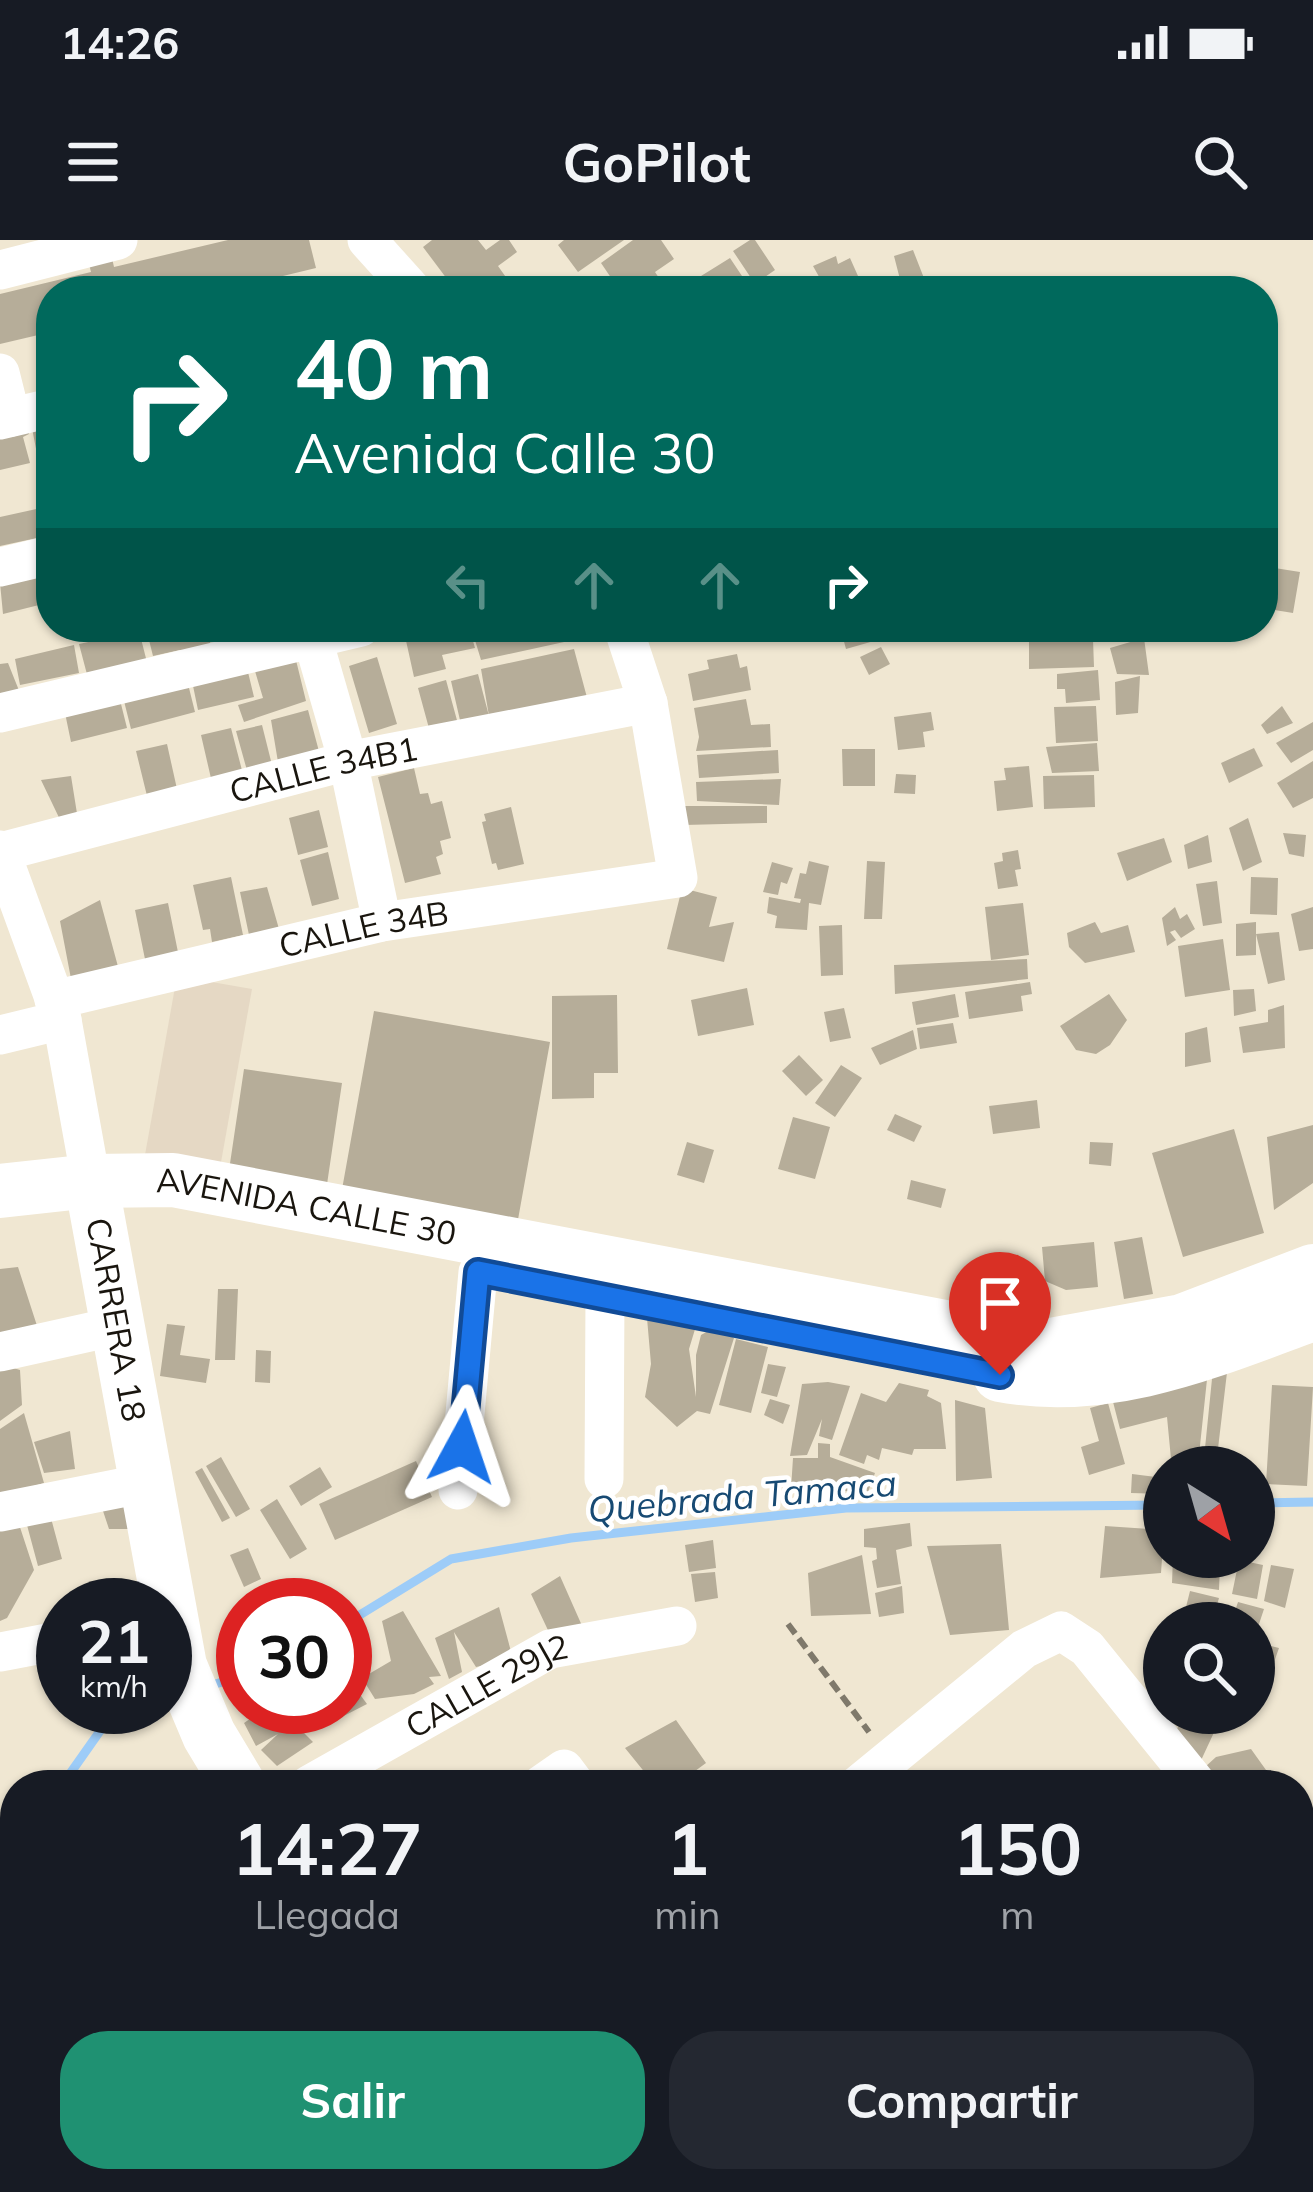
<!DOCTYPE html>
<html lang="es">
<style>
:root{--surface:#171b24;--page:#242831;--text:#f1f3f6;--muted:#9ea1a6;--accent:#1f9172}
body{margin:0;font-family:Mulish,sans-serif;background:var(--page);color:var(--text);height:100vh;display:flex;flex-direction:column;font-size:45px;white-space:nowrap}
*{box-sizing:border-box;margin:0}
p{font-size:39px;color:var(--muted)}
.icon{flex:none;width:66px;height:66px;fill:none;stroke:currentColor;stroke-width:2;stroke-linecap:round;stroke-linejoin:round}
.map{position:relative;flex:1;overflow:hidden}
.sheet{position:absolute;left:0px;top:1530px;width:1314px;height:423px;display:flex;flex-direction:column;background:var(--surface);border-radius:48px 48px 0 0;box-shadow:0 3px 9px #0004}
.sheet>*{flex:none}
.guide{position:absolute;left:36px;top:36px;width:1242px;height:366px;border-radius:48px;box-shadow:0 3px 9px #0004;background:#00695c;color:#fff;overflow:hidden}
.needle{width:78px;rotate:143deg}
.tools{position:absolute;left:1143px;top:1206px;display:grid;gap:24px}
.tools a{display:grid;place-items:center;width:132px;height:132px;border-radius:50%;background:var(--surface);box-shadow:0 3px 9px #0004;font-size:60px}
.speed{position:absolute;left:36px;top:1338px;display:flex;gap:24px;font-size:60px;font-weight:700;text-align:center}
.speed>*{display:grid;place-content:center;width:156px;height:156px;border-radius:50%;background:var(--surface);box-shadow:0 3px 9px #0004;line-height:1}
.speed small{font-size:30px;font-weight:400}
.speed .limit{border:18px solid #d22;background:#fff;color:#111}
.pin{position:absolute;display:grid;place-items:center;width:102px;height:102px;color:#fff;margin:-123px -51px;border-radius:50% 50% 50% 0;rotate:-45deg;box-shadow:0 0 12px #0007}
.pin .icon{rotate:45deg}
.me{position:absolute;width:132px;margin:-66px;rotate:5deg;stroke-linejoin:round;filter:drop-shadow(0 0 9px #0008)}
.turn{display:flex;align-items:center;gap:42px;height:252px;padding:0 60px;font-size:54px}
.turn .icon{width:156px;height:156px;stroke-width:2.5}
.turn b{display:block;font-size:84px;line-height:102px}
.lanes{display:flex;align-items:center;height:114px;padding:0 60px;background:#0003;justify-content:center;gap:60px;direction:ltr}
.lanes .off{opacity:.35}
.eta{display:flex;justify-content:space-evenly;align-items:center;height:204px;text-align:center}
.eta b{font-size:72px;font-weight:700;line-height:84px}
.cta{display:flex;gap:24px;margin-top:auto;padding:24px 60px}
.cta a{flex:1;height:138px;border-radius:48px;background:var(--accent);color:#fff;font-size:48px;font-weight:700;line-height:138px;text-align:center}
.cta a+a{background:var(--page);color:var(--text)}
.status{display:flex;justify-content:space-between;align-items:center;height:84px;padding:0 60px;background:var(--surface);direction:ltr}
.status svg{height:33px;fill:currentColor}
header{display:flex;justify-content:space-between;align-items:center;height:156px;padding:0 60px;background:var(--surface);font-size:54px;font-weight:700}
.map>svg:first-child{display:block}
.commercial{fill:#e5d8c4}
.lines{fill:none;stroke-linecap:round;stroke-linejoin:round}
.stream{stroke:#9dccf8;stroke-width:9}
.building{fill:#b6ad99}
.path{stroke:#7f796b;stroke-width:6;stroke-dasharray:12 6;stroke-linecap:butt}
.lane{stroke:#fff;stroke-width:18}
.street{stroke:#fff;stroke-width:39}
.secondary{stroke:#fff;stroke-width:54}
.route-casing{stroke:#114b97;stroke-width:30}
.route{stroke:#1a73e8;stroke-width:21}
.labels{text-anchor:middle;stroke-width:9;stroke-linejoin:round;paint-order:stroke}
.street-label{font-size:33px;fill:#19150e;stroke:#fff}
.water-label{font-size:36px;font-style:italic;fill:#174a73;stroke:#fff}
</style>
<div class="status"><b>14:26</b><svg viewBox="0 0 49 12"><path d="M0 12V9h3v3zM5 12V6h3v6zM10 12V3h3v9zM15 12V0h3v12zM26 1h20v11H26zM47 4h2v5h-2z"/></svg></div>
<header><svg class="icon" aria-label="menu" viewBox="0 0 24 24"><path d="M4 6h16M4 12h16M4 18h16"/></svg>GoPilot<svg class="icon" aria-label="search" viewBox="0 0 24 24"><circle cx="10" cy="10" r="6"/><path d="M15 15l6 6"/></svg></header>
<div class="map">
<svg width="1313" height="1952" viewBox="0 0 1313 1952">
<rect width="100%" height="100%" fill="#f0e7d2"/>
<!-- commercial -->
<path class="commercial" d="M177,736l75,13 -34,190 -75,-13z"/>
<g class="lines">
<!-- stream -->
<path class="stream" d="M1254,1263l59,-1
M345,1384l106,-65 120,-21 275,-30 318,-3
M205,1447l38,-11
M62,1545l50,-71 24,-7
M0,1593l15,-11"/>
</g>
<!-- building -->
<path class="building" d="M228,0h81l7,28 -95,23h-170v41l-51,12v-50l91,-22 -2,-8 23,-6 2,9z
M432,0h46l8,10 14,-10h9l8,12 -19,14 12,17 9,-6 8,10 -5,4h-66l-33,-44z
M564,0h60l-46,32 -20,-27z
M633,0h28l13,19 -19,13 6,9 -14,10h-27l-19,-28z
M750,0h5l20,30 -20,14 -22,-33z
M913,10l16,41h-26l-9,-35z
M836,16l2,8 12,-6 8,18 -31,15 -14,-25z
M730,18l22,33h-41l-10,-15z
M51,174v43l-13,2 -8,-41z
M26,180l3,14 -6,3 7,26 -30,7v-35z
M41,268l5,28 -46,10v-29z
M1263,326l37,6 -7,41 -30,-5z
M51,331v31l-48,12 -3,-31z
M205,387l9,27 -34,-4 -27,6 -7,-28z
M403,387h66l6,21 -33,7 4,14 -32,8z
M471,387h138l1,5 -129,28z
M840,387h38l3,12 -35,10z
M139,391l10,39 -60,12 -10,-38z
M1144,398l5,37 -32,-1 -7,-26z
M1093,399l1,28 -65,2v-29z
M74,405l5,28 -59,12 -5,-26z
M881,407l9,17 -21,11 -9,-18z
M574,409l15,56 -127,24 -11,-48 27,-7 11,42 -8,-47z
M294,412l12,49 -62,21 -6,-17 25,-7 -11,-37z
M737,414l3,14 7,-2 4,24 -58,11 -5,-27 21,-5 -2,-9z
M377,417l20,67 -28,9 -20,-67z
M8,423l14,35 -22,7v-41z
M247,428l7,29 -56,13 -6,-29z
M1098,430l2,30 -34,3 -1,-14h-8v-15z
M185,432l10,40 -64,17 -10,-40z
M1140,436l-2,37 -22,2 -1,-33z
M446,440l12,44 -28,8 -12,-44z
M746,459l5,26 19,-1 1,23 -75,4 3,-14 -5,-29z
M120,460l7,28 -56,14 -6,-29z
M1096,466l2,35 -42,2 -2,-36z
M1282,466l11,17 -26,11 -6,-9z
M308,470l13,49 -42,9 -8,-48z
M931,472l3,18 -11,2 2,15 -27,3 -4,-33z
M1313,482v28l-22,13 -15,-20z
M262,485l11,44 -25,5 -12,-43z
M231,488l13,50 -31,9 -12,-52z
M1097,503l2,28 -47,2 -6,-26z
M167,504l12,54 -30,6 -13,-53z
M1254,508l9,18 -34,17 -8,-20z
M842,509h33v37h-32z
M778,510l1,23 -80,5 -2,-23z
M1313,521v37l-20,10 -16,-25z
M1029,526l4,41 -36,4 -3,-30 12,-1 -2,-12z
M414,528l6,26 8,-1 3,11 11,-3 9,37 -11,3 3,13 -7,3 5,17 -36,9 -27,-106z
M896,534l20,1 -1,19 -21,-1z
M1094,535l1,32 -51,2 -1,-33z
M71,536l8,50 -15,2 -23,-48z
M781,539l-2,26 -82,-4 -1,-19z
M682,566h85v17l-83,2z
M511,567l13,57 -26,6 -2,-7 -4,1 -10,-42 4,-1 -2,-7z
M319,570l9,37 -30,8 -9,-37z
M1248,578l14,44 -19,9 -14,-43z
M1283,593l23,2 -2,22 -15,-3z
M1208,595l4,27 -24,7 -4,-24z
M1164,598l8,24 -45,19 -10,-28z
M1018,610l3,19 -6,1 3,16 -20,3 -4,-26 9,-2 -1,-8z
M328,612l11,47 -27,7 -12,-46z
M809,621l20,5 -8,39 -12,-2 -2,27 -32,-2 2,-12 -10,-3 2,-16 31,6 1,-4 -7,-1 6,-25 6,1z
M867,621l18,1 -3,57h-18z
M772,622l21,6 -6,16 -6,-2 -3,13 -15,-3z
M231,637l12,58 -31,7 -2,-13 -7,1 -10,-45z
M1251,637l27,1 -1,37 -27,-1z
M1217,641l5,42 -19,3 -7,-42z
M267,647l12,42 -30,6 -9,-43z
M682,648l35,9 -8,30 25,-5 -10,40 -57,-13z
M100,660l20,74 -48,10 -12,-63z
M168,663l12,59 -33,7 -12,-59z
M1023,663l6,52 -38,5 -6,-53z
M1175,667l5,12 7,-5 8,15 -14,9 -6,-8 -5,2 6,8 -9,6 -5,-28z
M1313,667v42l-14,2 -8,-37z
M1095,682l6,11 27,-8 7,27 -50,11 -16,-16 -2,-14z
M1256,682v12l23,-2 6,48 -17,4 -12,-50v21l-20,1v-32z
M842,685l1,50 -22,1 -2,-50z
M1223,699l7,51 -45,7 -7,-51z
M1027,719l1,20 -133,15 -1,-29z
M1030,742l2,12 -11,2 2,15 -54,8 -4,-27z
M747,748l7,37 -56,11 -7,-36z
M1254,749l2,22 -22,5 -1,-26z
M955,754l4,23 -43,8 -4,-23z
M1109,754l18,26 -17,25 -14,9 -20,-4 -16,-24z
M617,755l1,78h-24v25l-42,1v-103z
M1284,765l1,43 -42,5 -4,-26 29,-5v-12z
M844,768l7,30 -21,4 -6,-30z
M374,771l176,31 -33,183 -176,-30z
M953,783l4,20 -37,6 -3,-21z
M1207,787l4,35 -26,5v-34z
M913,790l4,19 -37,16 -9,-17z
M799,815l24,25 -17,16 -24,-25z
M841,825l21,13 -27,39 -20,-14z
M244,829l98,14 -16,108 -98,-14z
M1037,860l3,28 -47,6 -4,-28z
M895,874l27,12 -8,16 -27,-12z
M793,877l37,10 -15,52 -37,-10z
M1313,885v58l-39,27 -7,-73z
M1234,889l30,104 -81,24 -31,-104z
M687,902l27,8 -10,33 -27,-8z
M1090,902l23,1 -2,23 -22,-2z
M911,940l35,9 -5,19 -34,-9z
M1142,997l11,57 -29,5 -10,-57z
M1094,1002l4,45 -32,3 -21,-9 -3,-34z
M18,1027l22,68h-40v-66z
M218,1049h20l-3,71h-20z
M647,1078l49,8 -7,23 7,48v-42l5,-20 16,-9 17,12 -24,76 -13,-3 -20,16 -32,-30 6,-33z
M167,1084l18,2 -5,29 30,4 -4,24 -46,-7z
M736,1099l32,8 -17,66 -32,-8z
M256,1110l15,1 -1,32 -15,-1z
M0,1124l20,6 2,35 -22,16z
M768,1124l18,3 -9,30 -16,-4z
M1228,1124l-11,93 -13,1 9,-89z
M1208,1130l-9,85 -28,4 -4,-42 -47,12 -8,-31z
M828,1142l22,4 -18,54 -13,-4 3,-17 -15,36 -17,1 12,-72z
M899,1143l30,7 -2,6 14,7 5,46h-32l-2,6 -30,-7 -3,12 -12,-5 -3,9 -25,-9 22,-62 25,9z
M1272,1145l41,2 -6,99 -41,-2z
M770,1159l20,6 -7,19 -19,-9z
M955,1160l30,8 7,70 -36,3z
M1108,1163l17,61 -36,11 -8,-28 18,-6 -9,-33z
M24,1173l20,70 -44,13v-67z
M70,1191l5,38 -31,4 -10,-31z
M818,1203l12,1v13l45,16 -7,19 -77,-3 2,-31h25z
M221,1217l29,52 -14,8 -30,-51z
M416,1221l16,36 -97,43 -16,-36z
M320,1227l12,20 -31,19 -12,-20z
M202,1228l28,50 -8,4 -27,-50z
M1132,1234l32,4v16l-33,-1z
M122,1257l9,32h-22l-7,-21z
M277,1259l30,50 -17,10 -30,-49z
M48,1267l14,52 -24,7 -14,-52z
M16,1275l18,55 -27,48 -7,3v-102z
M910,1283l2,23 -16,4 5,34 -24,4 -5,-27 5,-2 -1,-11 -12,-1v-18z
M1105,1286l59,4 -3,43 -61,5z
M713,1300l3,28 -27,4 -4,-27z
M1001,1304l8,86 -59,5 -23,-89z
M248,1308l13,31 -17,8 -14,-32z
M862,1315l9,59 -60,2 -3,-43z
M1173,1317h27l20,6 -1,27 -47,-7z
M1239,1320l24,5 -6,34 -25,-5z
M1271,1325l23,4 -9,39 -21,-7z
M715,1332l3,26 -23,4 -4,-28z
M560,1336l27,61 -33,6 -23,-49z
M902,1346l2,27 -25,4 -4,-24z
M1190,1351l29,7 -7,25h-30z
M1238,1362l26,7 -9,27 -1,-13h-23z
M499,1367l14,52 -37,8 -22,-35 8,40 -13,7 -14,-41z
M403,1371l38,65 -12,1 5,7 -20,10 -39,5 -13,-21 29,-17 -9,-40z
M1254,1402l25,6 -18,51 -7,-2z
M345,1434l22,30 -35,18 -7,-15h20z
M267,1467h47l2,8 -20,10 17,17 -36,24 -16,-16 17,-16 -22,12 -12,-23z
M1185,1473h38l-26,56 -22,-36z
M676,1480l30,43 -30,22h-21l-30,-37z
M1251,1509l20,28 -11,8h-53l-2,-18 11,-10z
M1313,1618v56l-14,-19v-27z
M15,1793v76l-15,12v-78z
M15,1880l2,72h-17v-61z
M108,1938h31l11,14h-61z
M343,1938h43l11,14h-72z
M392,1938h64l-19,14h-34z
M463,1938h71l11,14h-101z
M674,1938h56l-17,14h-27z
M739,1938h17l10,14h-44z
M893,1938h48l10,14h-49l-11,-11z
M1066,1938h51l-19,14h-21z"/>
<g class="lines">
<!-- path -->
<path class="path" d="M788,1384l81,108"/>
<!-- lane -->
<path class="lane" d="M1299,1863l14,-11
M1205,1938l10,14"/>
<!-- street -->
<g class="street">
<path d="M367,0l46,51"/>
<path d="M0,30l118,-30"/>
<path d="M0,133l11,44"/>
<path d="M0,180l51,-12"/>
<path d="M0,327l51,-12"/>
<path d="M313,400l35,121 34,161"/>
<path d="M0,473l361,-86"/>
<path d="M0,610l62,170 29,161"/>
<path id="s1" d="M1,612l347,-91 300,-58"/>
<path id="s2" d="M54,760l328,-78 296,-44 -30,-175 -25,-76"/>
<path d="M0,795l62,-15"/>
<path d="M0,1112l117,-26"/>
<path d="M604,1239l1,-182"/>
<path d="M458,1250l20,-218"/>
<path d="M0,1272l146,-29"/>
<path d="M0,1412l63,-12"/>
<path id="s3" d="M309,1545l241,-136 127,-23"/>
<path d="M541,1545l23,-16 12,16"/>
<path d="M858,1545l166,-136 37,-18 26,17 111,137"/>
<path d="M1299,1691l14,20"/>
<path d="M0,1770l15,-12"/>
<path d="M1299,1814l14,-10"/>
<path d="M194,1938l11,14"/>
<path d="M774,1938l11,14"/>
<path d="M25,1952l19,-14"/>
<path d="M290,1952l20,-14"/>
<path d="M614,1952l19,-14"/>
<path d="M836,1952l19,-14"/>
<path d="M1116,1952l19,-14"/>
</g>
<!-- secondary -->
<g class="secondary">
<path id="s4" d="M91,941l89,485 29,69 30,50"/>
<path id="s5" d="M0,951l91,-10 82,-1 872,166 137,-25 131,-50"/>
<path d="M1000,1135c109,21 212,-24 313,-61"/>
<path d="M538,1938l10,14"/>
</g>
</g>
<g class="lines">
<!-- route casing -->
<g class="route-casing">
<path id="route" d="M462,1207l16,-175 522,103"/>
</g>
<!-- route -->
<use href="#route" class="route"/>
</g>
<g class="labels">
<!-- street labels -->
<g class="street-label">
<text dy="12" stroke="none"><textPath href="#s1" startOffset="333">CALLE 34B1</textPath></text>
<text dy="12" stroke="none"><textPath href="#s2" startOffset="318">CALLE 34B</textPath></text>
<text dy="12" stroke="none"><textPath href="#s5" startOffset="309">AVENIDA CALLE 30</textPath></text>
<text dy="12" stroke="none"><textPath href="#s4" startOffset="141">CARRERA 18</textPath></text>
<text dy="12" stroke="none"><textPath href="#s3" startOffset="204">CALLE 29J2</textPath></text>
</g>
<!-- water labels -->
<g class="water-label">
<text transform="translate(742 1256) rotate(-5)" y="13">Quebrada Tamaca</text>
</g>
</g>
</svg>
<div class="tools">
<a><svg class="needle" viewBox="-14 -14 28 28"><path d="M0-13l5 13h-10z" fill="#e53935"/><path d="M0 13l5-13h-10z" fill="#9ea1a6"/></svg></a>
<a><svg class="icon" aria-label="search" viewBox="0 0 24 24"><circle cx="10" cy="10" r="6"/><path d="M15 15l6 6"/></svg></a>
</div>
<div class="speed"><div>21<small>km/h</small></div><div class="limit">30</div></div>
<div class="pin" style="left:1000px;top:1135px;background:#d93025"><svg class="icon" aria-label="arrive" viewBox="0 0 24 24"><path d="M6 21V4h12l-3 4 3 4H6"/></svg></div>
<svg class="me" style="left:462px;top:1207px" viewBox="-20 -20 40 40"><path d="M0-17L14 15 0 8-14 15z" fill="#1a73e8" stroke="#fff" stroke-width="4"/></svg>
<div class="guide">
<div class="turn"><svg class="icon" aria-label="right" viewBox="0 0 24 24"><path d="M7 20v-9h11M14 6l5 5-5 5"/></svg><div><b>40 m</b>Avenida Calle 30</div></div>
<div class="lanes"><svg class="icon off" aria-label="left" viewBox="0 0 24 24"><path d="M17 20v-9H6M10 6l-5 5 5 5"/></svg><svg class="icon off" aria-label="ahead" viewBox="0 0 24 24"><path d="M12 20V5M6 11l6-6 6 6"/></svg><svg class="icon off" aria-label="ahead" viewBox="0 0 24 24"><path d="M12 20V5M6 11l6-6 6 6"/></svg><svg class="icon" aria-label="right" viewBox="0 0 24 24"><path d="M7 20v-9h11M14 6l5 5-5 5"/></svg></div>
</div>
<section class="sheet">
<div class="eta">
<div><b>14:27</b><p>Llegada</p></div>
<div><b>1</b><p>min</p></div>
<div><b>150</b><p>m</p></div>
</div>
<div class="cta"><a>Salir</a><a>Compartir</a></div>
</section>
</div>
